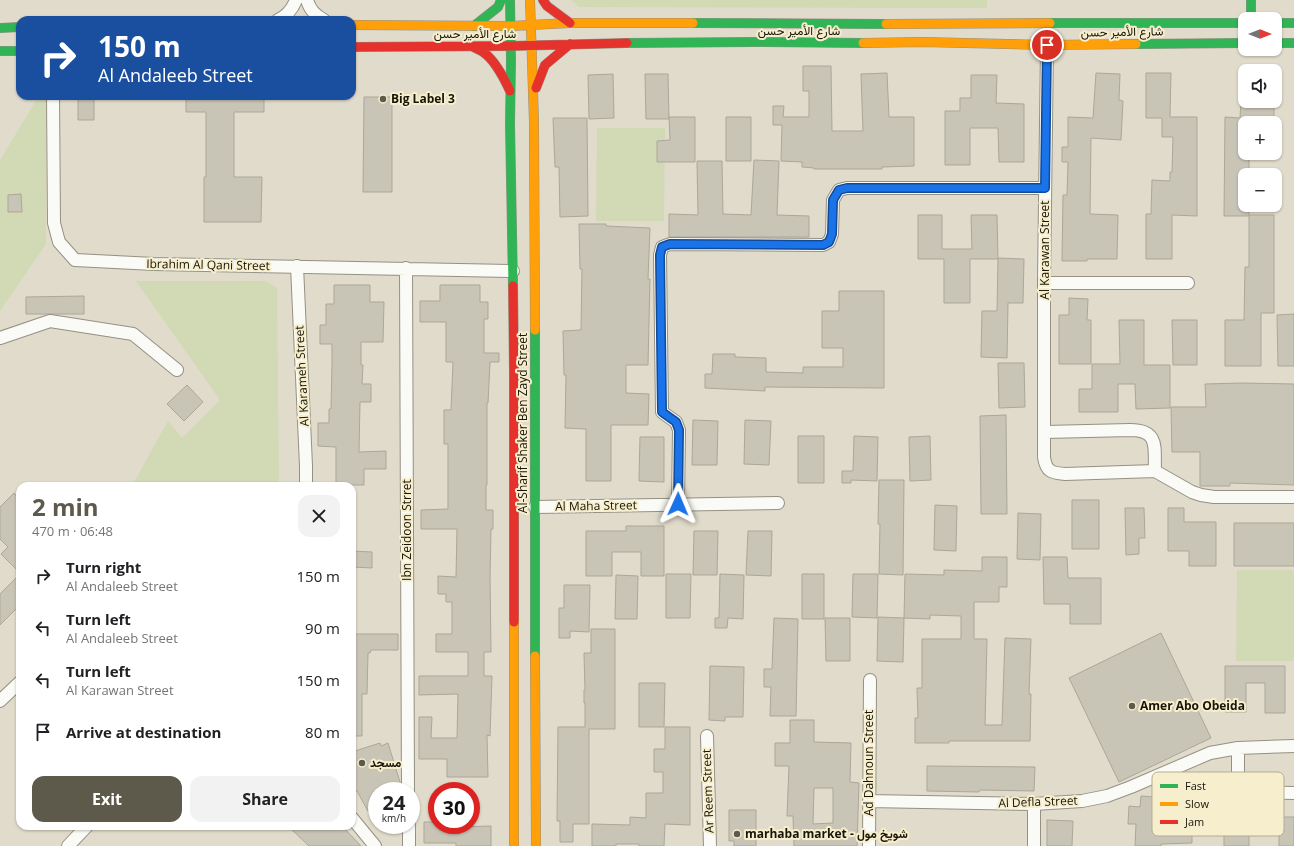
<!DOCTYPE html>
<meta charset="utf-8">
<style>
:root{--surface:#fff;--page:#f2f2f2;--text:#202124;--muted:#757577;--accent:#5d5a4c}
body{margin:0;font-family:"Open Sans",Vazirmatn,sans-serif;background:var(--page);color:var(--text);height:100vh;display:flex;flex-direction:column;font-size:15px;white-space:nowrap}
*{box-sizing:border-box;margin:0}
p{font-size:13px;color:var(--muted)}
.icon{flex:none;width:22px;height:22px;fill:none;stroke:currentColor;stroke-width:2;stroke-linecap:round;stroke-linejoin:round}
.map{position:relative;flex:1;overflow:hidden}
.panel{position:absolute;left:16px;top:482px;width:340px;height:348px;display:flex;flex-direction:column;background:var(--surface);border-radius:12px;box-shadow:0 1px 3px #0004}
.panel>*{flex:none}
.guide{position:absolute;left:16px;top:16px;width:340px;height:84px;border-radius:12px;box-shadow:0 1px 3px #0004;background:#1a4fa0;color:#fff;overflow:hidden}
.needle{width:26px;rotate:90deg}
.tools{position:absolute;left:1238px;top:12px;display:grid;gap:8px}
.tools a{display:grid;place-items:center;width:44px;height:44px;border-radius:8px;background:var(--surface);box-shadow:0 1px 3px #0004;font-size:20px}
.speed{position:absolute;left:368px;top:782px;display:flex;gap:8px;font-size:20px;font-weight:700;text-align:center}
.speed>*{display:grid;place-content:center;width:52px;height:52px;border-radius:50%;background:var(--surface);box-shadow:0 1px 3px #0004;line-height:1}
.speed small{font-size:10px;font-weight:400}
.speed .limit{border:6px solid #d22;background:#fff;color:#111}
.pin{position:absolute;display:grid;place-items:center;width:34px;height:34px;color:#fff;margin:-17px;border:2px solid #fff;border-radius:50%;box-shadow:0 1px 4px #0007}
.me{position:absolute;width:44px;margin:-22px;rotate:1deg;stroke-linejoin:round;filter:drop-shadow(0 0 3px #0008)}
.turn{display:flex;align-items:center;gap:14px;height:84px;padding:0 16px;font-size:18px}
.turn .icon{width:52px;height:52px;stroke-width:2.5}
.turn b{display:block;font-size:28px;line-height:34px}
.round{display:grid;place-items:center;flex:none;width:42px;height:42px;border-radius:12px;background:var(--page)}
.overview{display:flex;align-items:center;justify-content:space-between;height:68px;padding:0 16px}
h1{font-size:24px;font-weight:700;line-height:30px;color:var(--accent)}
.cta{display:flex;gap:8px;margin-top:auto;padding:8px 16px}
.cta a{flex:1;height:46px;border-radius:12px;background:var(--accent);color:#fff;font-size:16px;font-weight:700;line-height:46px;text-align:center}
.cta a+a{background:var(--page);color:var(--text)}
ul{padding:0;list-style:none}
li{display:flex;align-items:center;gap:12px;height:52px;padding:0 16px}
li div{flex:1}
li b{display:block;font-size:15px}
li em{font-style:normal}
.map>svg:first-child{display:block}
.green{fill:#d2d9b5}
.building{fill:#c8c4b6;stroke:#aba799;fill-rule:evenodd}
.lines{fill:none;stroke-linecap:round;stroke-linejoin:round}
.street-casing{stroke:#949184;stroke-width:14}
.fast-casing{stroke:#949184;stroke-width:10}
.slow-casing{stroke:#949184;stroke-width:10}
.jam-casing{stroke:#949184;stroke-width:10}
.street{stroke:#fafaf7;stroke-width:12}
.fast{stroke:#30b455;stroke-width:9}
.slow{stroke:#ff9f0a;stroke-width:9}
.jam{stroke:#e5322d;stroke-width:9}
.route-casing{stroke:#114b97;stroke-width:10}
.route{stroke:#1a73e8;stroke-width:7}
.poi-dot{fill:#5d5a4c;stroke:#f7eecd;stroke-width:1.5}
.labels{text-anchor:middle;stroke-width:4;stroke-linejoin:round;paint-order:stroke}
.street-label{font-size:12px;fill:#171408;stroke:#f7eecd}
.poi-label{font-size:12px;font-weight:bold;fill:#171408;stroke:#f7eecd;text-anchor:start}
.key{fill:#f7eecd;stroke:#b4ad92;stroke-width:1}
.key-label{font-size:11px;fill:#171408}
</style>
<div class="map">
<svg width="1294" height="846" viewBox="0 0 1294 846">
<rect width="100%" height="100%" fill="#e0dbca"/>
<!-- green -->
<path class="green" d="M571,0h416v8l-408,-1z
M39,96h7v148l-46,67v-151z
M597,128h68l-1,93h-68z
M136,281h129l12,7 2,198h-147l36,-65 14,17 38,-38z
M1237,570h57v91h-58z"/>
<!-- building -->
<path class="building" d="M803,66h28l1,65h31l-2,-57 26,-1 2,44h25v49l-32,1v2h-68v-1l-12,-1v-5l-21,-1 1,-36h-9v-19h11l-1,11h26v-26h-6z
M1096,73l24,1 -1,26 4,1 -2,39 -30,-2 -1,76 28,1 -1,44h-30v2h-25l1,-66h4l1,-33h-6v-15h6v-30l25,1z
M1146,73h25l-1,44h27v99l-25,-1v44h-26v-45h5l1,-34 18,1v-9h2l1,-35h-11v-19h-16z
M613,74l1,44 -25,1 -1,-44z
M645,74h23l1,45h-23z
M971,75h26l-1,28 28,1v58h-25l-1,-34h-28v37h-25v-54h15v-13h11z
M78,96h16v24h-16z
M186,96h78v16h-30v65h28l-1,45h-57v-45h2v-65h-20z
M364,97h28v95h-29z
M1241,101h33v18l-24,-1v5h-5v30h4v22h-4v30h4v11h-25l1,-99 15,1z
M669,117h26v45h-38v-21l13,-1z
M726,117h25v44h-25z
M553,118h34l1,98 -28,1 -1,-50h-4z
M754,160l25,1 -2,54 32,1v21h-140v-23l29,1 -1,-54h25l1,53 28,1z
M21,194l1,18h-14v-17z
M918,215h24v34h30l-1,-34h26l1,44h-28v44h-26v-44h-26z
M1249,215h25v98h-13v53h-36v-46h19l1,-53h4z
M579,224h27v2l44,2 -2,51h2l-2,86h-22v28l23,1 -1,31h-37v56h-25v-52l-21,-1 1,-53h-2l-1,-44 18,-1 1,-61h-2z
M998,258l26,1 -1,44h-15l-1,55 -26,-1 1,-46h15z
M334,285h36v17h14l-1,40h-22v23h2l-1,19h9v18h-11l-1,50 27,-1v18h-22v16h-28v-38l-18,-1v-23h11v-14h2l1,-44v-21h-12v-19h6v-21h8z
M440,285h40v17h8v17h-4v34h15v9h-9l-2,41h-1v82h-1v25h7v19h-2l-1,48 1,75h-7v24h8l-2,60 -3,-1 1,42h-41v-18h-28v-42h13l-1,21h26l1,-44 -39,1v-19h49v-24h-32v-18h16v-32h-6v-8h-8v-18l18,1 1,-48h-36v-19l27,-1v-65h-4v-34h7l2,-48h-7v-40h-26v-21h20z
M839,291h45v97l-119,-1v4l-60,-3v-14h7l1,-20h22v3l31,1v14l37,1v-6h40v-19h-21v-37h17z
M84,296v18h-58v-17z
M1069,298l19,1 -1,21h4v44h-32v-49h10z
M1294,314v52h-16l-1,-51z
M1119,320h25v45h26v43l-34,1 -1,-25h-17v28h-39v-23h13v-25h28z
M1172,320h25v45h-24z
M998,363h26l1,44 -26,1z
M1241,383l53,1v101l-64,-2v3h-30v-34h-28l-1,-45h35l-1,-23z
M187,385l16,17 -19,19 -17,-17z
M1006,415l1,99h-26l-1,-98z
M693,420l25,1 -1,44h-25z
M745,420l26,1 -2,44 -25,-1z
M798,436h26v47h-26z
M854,436l24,1 -1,44 -26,-1v3h-9v-12h11z
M930,436l1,44 -21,1 -1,-44z
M640,437h24v45l-25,-1z
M879,480h25l-1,95 -24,-1 1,-50h-2z
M14,493l6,7v73l-19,-19 7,-7 -8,-8v-32z
M1072,500h27v49h-27z
M935,505l22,1 -1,45 -22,-1z
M1125,508h19l1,30h-6v16l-13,1z
M1168,508h16v14h32v44h-27v-15h-21z
M1018,513l23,1 -1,46 -23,-1z
M1234,523h60v43h-60z
M626,526h38v50h-23v-24h-29v24h-26v-45h40z
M694,531h24l-1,44h-24z
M748,531h24l-1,45 -25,-1z
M352,551l20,1v16l-20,-1z
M982,557h25v30h-8v15h-25v37h13l-2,86h17l3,-87 26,1 -2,55h2l-1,47h-81v2h-34v-25h3l-1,-30h5v-49h39v-23l-31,-1v4l-26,-1 1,-44 39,1v-5l38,1z
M1043,557h24l1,21h33v46h-31v-20h-26z
M20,574v31l-20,20v-31z
M666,574h25l-1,44h-24z
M720,574l24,1 -1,44 -15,-1 -1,10h-12v-10h4z
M802,574h22v45h-22z
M853,574h25l-1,44 -25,-1z
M616,575l22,1 -1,43h-22z
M564,585h26l-1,47 -19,-1v7h-11v-30h5z
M878,617l26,1 -1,44 -26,-1z
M774,618l24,1 -2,97h-26l1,-29h-7v-18h8z
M825,618h25v43h-24z
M591,629h24v100h-26v95h-16v18h-13v-21h-3l1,-94h27v-24h-1v-13h1l-1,-37h7z
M1161,633l50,105 -92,44 -50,-104z
M352,634h46v16h-27l-1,3h-2l-1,41h-5v42h-10z
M710,666l34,1 -1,50h-18v4l-16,-1z
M1225,666h60v47h-20v-30h-19v29h-21z
M639,683h26l-1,44h-25z
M790,720h24v22l37,1 -1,39 9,1 -2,63h-63l-1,-30h-6l2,-50h-14v-23h15zM814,788h19v35l-20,1z
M665,727h25v98l-25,-1 -1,22h-25v-2h-23v2h-24v-22l38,1v-8l16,1v-25h17v-21h-9v-23h11z
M380,743l1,3 7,-3 12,39v9h-23v27l-9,-7 -11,-20 -3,1 -2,-7v-33z
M927,766l108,1 -1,24 -54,-1 -1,2 -52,-1z
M1199,773l24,1 -1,45 -30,-1v25l-31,1v2h-26l1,-22h-8l1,-18 11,1 1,-11 15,1v2h43z
M729,810h27v36h-22v-5h-5z
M1249,817v29h-25v-28z
M1279,817h15v29h-15z
M1047,820l26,1 -1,25h-25z
M424,822h13v3h21v2l33,-1v20h-35v-3h-32z
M288,826h54l19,20h-52z"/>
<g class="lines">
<!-- street casing -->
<g class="street-casing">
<path id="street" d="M307,0c3,10 8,15 17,20
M278,20c9,-4 14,-10 18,-20
M53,96l1,127 5,19 16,18 79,4 359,7
M297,266l9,200v20
M406,268l2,523
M1044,283h144
M0,338l50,-17 83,13 44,36
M1045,432l85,-2c30,0 24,18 25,41l-90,3c-13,-1 -19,-2 -21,-17v-174l3,-238
M1155,471l37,21 9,3 13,2h80
M678,504l1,-74 -3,-8 -14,-10 -2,-157 2,-8 8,-3 153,1 6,-3 3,-8 1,-34 6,-10 8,-2h198
M535,507l243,-4
M0,701l20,-19
M707,736l3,110
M1238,748v37l3,5 6,2 47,1
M869,801l165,3 48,-3 25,-5 24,-9 79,-34 28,-5 56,-2
M352,818l23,28
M409,825v21
M68,846l19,-20
M869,846l1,-166
M1034,846v-42"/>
</g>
<!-- fast casing -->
<g class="fast-casing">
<path id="fast" d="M510,0l1,60 -1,64 3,162
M1251,0v19
M693,23l193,1
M1050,23h195
M1275,23h19
M474,26l24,-19 3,-7
M0,28l20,-1
M627,43l126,-1 110,1
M1275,43h19
M1136,44l109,-1
M0,51h20
M535,330v326"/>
</g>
<!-- slow casing -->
<g class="slow-casing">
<path id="slow" d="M530,0l4,122 1,208
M886,24l164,-1
M352,25l159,1 59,-3h123
M863,43l60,-1 124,3 89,-1
M514,622v224
M535,656l1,190"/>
</g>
<!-- jam casing -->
<g class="jam-casing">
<path id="jam" d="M543,0l4,6 23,17
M471,46c4,2 8,3 12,6 12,8 21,26 27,39
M352,47l159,-1 116,-3
M536,88l9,-23 25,-21
M513,286l1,87v249"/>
</g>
<!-- street -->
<use href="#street" class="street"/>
<!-- fast -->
<use href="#fast" class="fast"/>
<!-- slow -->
<use href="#slow" class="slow"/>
<!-- jam -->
<use href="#jam" class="jam"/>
</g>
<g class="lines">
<!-- route casing -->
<g class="route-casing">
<path id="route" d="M678,504l1,-74 -3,-8 -14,-10 -2,-157 2,-8 8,-3 153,1 6,-3 3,-8 1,-34 6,-10 8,-2h198l2,-143"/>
</g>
<!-- route -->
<use href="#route" class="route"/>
</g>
<!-- markers -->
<g class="poi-dot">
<circle cx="383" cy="99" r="4"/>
<circle cx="1132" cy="706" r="4"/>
<circle cx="362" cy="763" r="4"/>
<circle cx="737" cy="834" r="4"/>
</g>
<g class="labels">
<!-- street labels -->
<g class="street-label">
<text x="799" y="35">شارع الأمير حسن</text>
<text transform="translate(1122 32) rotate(-1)" y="4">شارع الأمير حسن</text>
<text x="475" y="38">شارع الأمير حسن</text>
<text transform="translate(1045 250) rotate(-90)" y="4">Al Karawan Street</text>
<text transform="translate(208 265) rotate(1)" y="4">Ibrahim Al Qani Street</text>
<text transform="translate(302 376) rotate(-93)" y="4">Al Karameh Street</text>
<text transform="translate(523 423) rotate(-90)" y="4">Al-Sharif Shaker Ben Zayd Street</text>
<text transform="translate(596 506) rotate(-1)" y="4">Al Maha Street</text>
<text transform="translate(407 530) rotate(-90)" y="4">Ibn Zeidoon Strret</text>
<text transform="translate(869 763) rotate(-90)" y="4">Ad Dahnoun Street</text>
<text transform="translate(708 791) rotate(-92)" y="4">Ar Reem Street</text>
<text transform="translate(1038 802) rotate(-2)" y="4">Al Defla Street</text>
</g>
<!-- poi labels -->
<g class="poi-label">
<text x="391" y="103">Big Label 3</text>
<text x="1140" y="710">Amer Abo Obeida</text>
<text x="370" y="767">مسجد</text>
<text x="745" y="838">marhaba market - شويخ مول</text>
</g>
</g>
<!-- legend -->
<rect x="1152" y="772" width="132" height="64" rx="6" class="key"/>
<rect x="1160" y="784" width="18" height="4" fill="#30b455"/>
<rect x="1160" y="802" width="18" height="4" fill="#ff9f0a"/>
<rect x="1160" y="820" width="18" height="4" fill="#e5322d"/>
<g class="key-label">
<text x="1185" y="790">Fast</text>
<text x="1185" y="808">Slow</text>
<text x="1185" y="826">Jam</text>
</g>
</svg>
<div class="tools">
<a><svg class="needle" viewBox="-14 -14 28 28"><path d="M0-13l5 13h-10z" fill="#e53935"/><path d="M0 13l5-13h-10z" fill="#757577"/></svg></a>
<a><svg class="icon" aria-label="sound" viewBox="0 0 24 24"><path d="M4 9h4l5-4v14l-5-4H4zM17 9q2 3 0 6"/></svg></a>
<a>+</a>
<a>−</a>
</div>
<div class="speed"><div>24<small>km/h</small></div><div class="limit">30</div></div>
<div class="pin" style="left:1047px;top:45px;background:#d93025"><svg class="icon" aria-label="arrive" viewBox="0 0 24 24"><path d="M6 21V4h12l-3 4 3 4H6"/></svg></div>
<svg class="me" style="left:678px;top:504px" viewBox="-20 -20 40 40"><path d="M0-17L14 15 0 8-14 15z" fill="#1a73e8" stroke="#fff" stroke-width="4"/></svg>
<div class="guide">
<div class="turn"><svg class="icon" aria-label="right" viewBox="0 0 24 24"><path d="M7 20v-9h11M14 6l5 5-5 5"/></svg><div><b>150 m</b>Al Andaleeb Street</div></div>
</div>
<section class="panel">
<div class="overview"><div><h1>2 min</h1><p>470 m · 06:48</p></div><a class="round"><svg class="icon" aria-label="close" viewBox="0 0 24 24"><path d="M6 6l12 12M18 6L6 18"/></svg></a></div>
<ul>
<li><svg class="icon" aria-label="right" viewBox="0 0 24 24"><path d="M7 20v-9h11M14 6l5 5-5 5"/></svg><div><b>Turn right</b><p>Al Andaleeb Street</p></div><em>150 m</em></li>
<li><svg class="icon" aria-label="left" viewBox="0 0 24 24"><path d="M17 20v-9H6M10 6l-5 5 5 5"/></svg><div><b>Turn left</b><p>Al Andaleeb Street</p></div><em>90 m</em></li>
<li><svg class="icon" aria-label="left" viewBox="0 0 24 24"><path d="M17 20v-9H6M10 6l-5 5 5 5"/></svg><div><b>Turn left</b><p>Al Karawan Street</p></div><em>150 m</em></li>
<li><svg class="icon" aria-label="arrive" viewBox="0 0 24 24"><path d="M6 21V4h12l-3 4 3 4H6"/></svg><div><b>Arrive at destination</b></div><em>80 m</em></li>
</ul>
<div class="cta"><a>Exit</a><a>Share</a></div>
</section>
</div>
